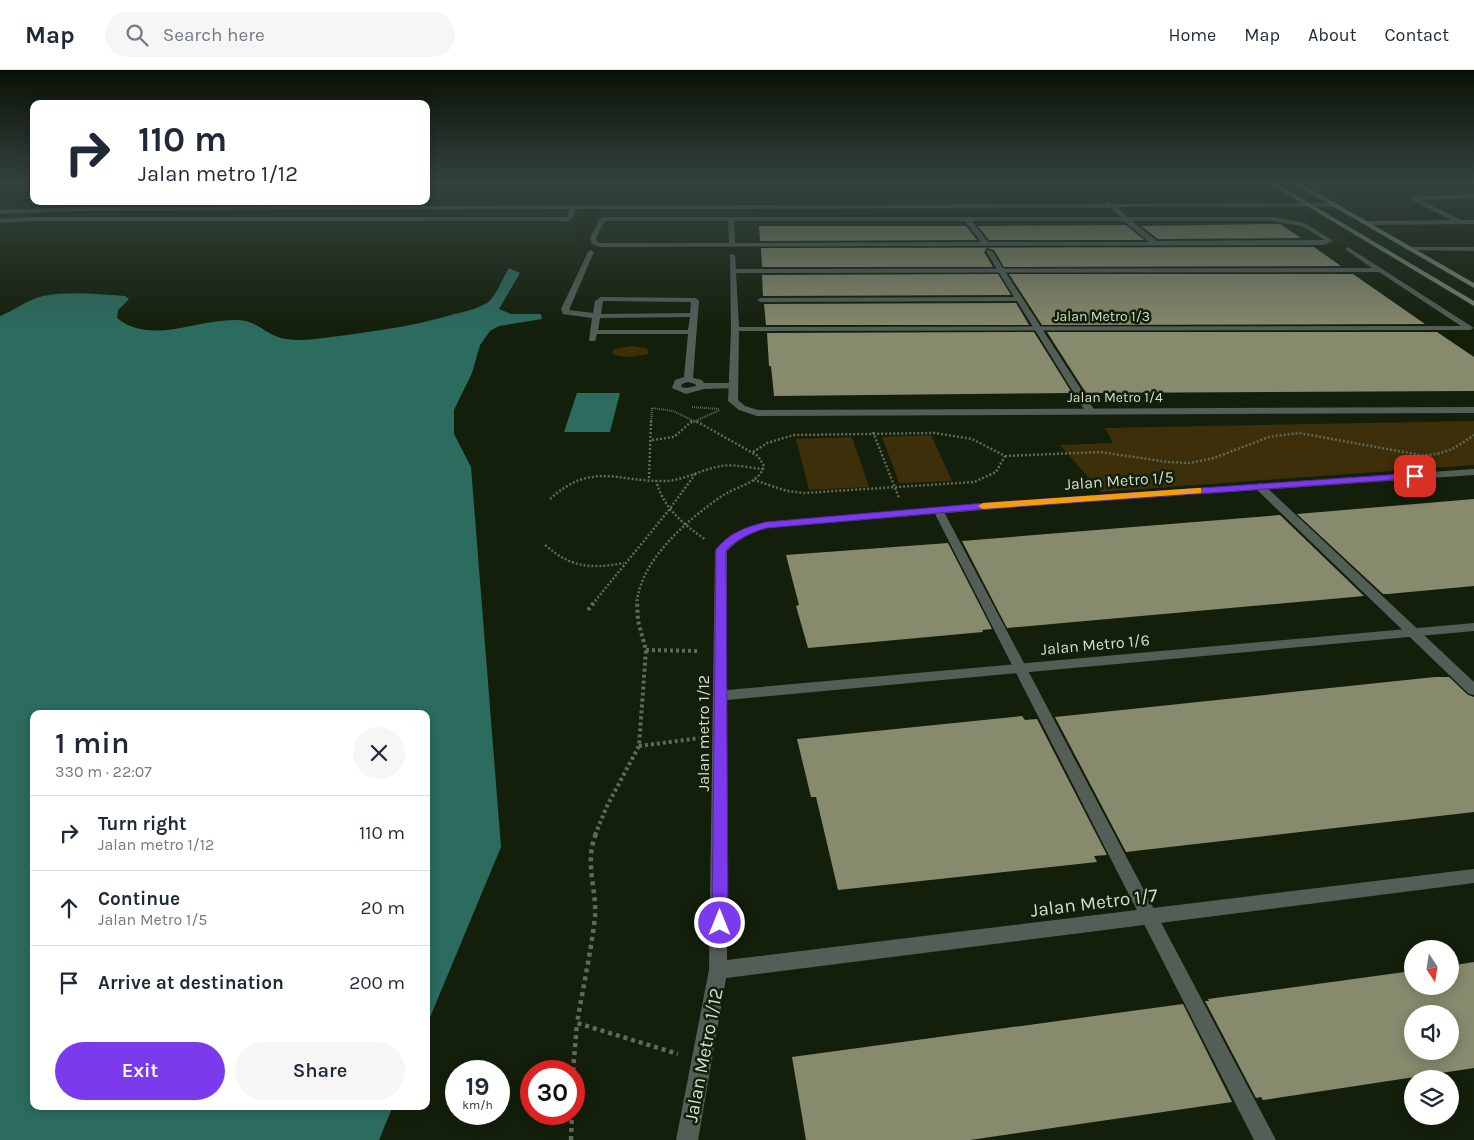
<!DOCTYPE html>
<meta charset="utf-8">
<style>
:root{--surface:#fff;--page:#f6f6f7;--text:#1f2937;--muted:#747a83;--line:#e0e1e3;--accent:#7c3aed}
body{margin:0;font-family:Karla,sans-serif;background:var(--page);color:var(--text);height:100vh;display:flex;flex-direction:column;font-size:19px;white-space:nowrap}
*{box-sizing:border-box;margin:0}
p{font-size:16px;color:var(--muted)}
.icon{flex:none;width:28px;height:28px;fill:none;stroke:currentColor;stroke-width:2;stroke-linecap:round;stroke-linejoin:round}
.map{position:relative;flex:1;overflow:hidden}
.drawer{position:absolute;left:30px;top:640px;width:400px;height:400px;display:flex;flex-direction:column;background:var(--surface);border-radius:10px;box-shadow:0 2px 12px #0003}
.drawer>*{flex:none}
.top-card{position:absolute;left:30px;top:30px;width:400px;height:105px;border-radius:10px;box-shadow:0 2px 12px #0003;background:#fff;color:var(--text);overflow:hidden}
.needle{width:32px;rotate:168deg}
.controls{position:absolute;left:1404px;top:870px;display:grid;gap:10px}
.controls a{display:grid;place-items:center;width:55px;height:55px;border-radius:50%;background:var(--surface);box-shadow:0 2px 12px #0003;font-size:25px}
.speed{position:absolute;left:445px;top:990px;display:flex;gap:10px;font-size:25px;font-weight:700;text-align:center}
.speed>*{display:grid;place-content:center;width:65px;height:65px;border-radius:50%;background:var(--surface);box-shadow:0 2px 12px #0003;line-height:1}
.speed small{font-size:12px;font-weight:400}
.speed .limit{border:8px solid #d22;background:#fff;color:#111}
.pin{position:absolute;display:grid;place-items:center;width:42px;height:42px;color:#fff;margin:-21px;border-radius:10px;box-shadow:0 2px 8px #0006}
.me{position:absolute;width:55px;margin:-28px;rotate:0deg;stroke-linejoin:round;filter:drop-shadow(0 0 4px #0008)}
.turn{display:flex;align-items:center;gap:18px;height:105px;padding:0 25px;font-size:22px}
.turn .icon{width:65px;height:65px;stroke-width:2.5}
.turn b{display:block;font-size:35px;line-height:42px}
.round{display:grid;place-items:center;flex:none;width:52px;height:52px;border-radius:26px;background:var(--page)}
.summary{display:flex;align-items:center;justify-content:space-between;height:85px;padding:0 25px}
h1{font-size:30px;font-weight:600;line-height:38px}
.button{display:flex;gap:10px;margin-top:auto;padding:10px 25px}
.button a{flex:1;height:58px;border-radius:30px;background:var(--accent);color:#fff;font-size:20px;font-weight:600;line-height:58px;text-align:center}
.button a+a{background:var(--page);color:var(--text)}
ul{padding:0;list-style:none}
li{display:flex;align-items:center;gap:15px;height:75px;padding:0 25px;border-top:1px solid var(--line)}
li div{flex:1}
li b{display:block;font-size:19px}
li em{font-style:normal}
header{display:flex;align-items:center;gap:30px;box-sizing:border-box;height:70px;padding:0 25px;background:var(--surface);border-bottom:1px solid var(--line)}
header strong{font-size:24px}
nav{display:flex;gap:28px;margin-inline-start:auto;font-size:18px}
.search{width:350px;height:45px;background:var(--page);display:flex;align-items:center;gap:12px;box-sizing:border-box;padding:0 18px;border-radius:28px;color:var(--muted);font-size:19px}
.map>svg:first-child{display:block}
.built{fill:#18270c}
.green{fill:#3d2f09}
.water{fill:#2c6c5f}
.building{fill:#888a6d;fill-rule:evenodd}
.lines{fill:none;stroke-linecap:round;stroke-linejoin:round}
.path-far3{stroke:#5f6a58;stroke-width:2;stroke-dasharray:1 1;stroke-linecap:butt}
.path-far2{stroke:#5f6a58;stroke-width:2.5;stroke-dasharray:2 2;stroke-linecap:butt}
.path-far1{stroke:#5f6a58;stroke-width:4;stroke-dasharray:3 3;stroke-linecap:butt}
.path{stroke:#5f6a58;stroke-width:4.5;stroke-dasharray:4 4;stroke-linecap:butt}
.lane{fill:#535e57;fill-rule:evenodd}
.street{fill:#535e57;fill-rule:evenodd}
.secondary{fill:#738579;fill-rule:evenodd}
.route{fill:#7c3aed;stroke:#51269a}
.slow{fill:#f59e0b}
.labels{text-anchor:middle;stroke-width:5;stroke-linejoin:round;paint-order:stroke}
.far-street-label{font-size:14px;fill:#d4ddcf;stroke:#131f0a}
.street-label{font-size:16px;fill:#d4ddcf;stroke:#131f0a}
.near-street-label{font-size:19px;fill:#d4ddcf;stroke:#131f0a}
</style>
<header>
<strong>Map</strong>
<div class="search"><svg class="icon" aria-label="search" viewBox="0 0 24 24"><circle cx="10" cy="10" r="6"/><path d="M15 15l6 6"/></svg>Search here</div>
<nav><a>Home</a><a>Map</a><a>About</a><a>Contact</a></nav>
</header>
<div class="map">
<svg width="1474" height="1070" viewBox="0 0 1474 1070">
<rect width="100%" height="100%" fill="#131f0a"/>
<!-- built -->
<path class="built" d="M0,111h34v9h-34z
M426,111h1048v10h-1048z
M598,141l700,1 53,32 -767,2z
M585,142l-11,33 -574,-2v-27l41,-3z"/>
<!-- green -->
<path class="green" d="M632,276l13,2 4,3 -1,3 -19,3 -16,-2 -1,-3 3,-3z
M1474,351v44l-373,27 -41,-47 53,-2 -8,-15z
M931,365l21,46 -53,2 -17,-46z
M852,367l17,50 -60,3 -13,-51z"/>
<!-- water -->
<path class="water" d="M509,198l11,5 -21,36 12,5h30l1,5 -43,7 -9,5 -10,14 -8,28 -18,37v24l17,33 30,380 -75,180v-313h-392v392h359l-14,34h-379v-824c15,-6 27,-16 43,-20 25,-5 56,-2 82,0l4,3 -11,11 -1,8c34,28 82,0 121,2 19,0 30,17 48,19 20,3 41,-2 61,-4 36,-5 70,-10 104,-20 12,-3 26,-6 36,-12 9,-6 16,-26 22,-35z
M577,323h43l-10,39h-46z"/>
<!-- building -->
<path class="building" d="M1280,154l21,14 -143,1 -17,-13z
M1126,155l18,15h-155l-11,-14z
M759,156h207l11,14 -217,1z
M1314,177l27,19 -337,1 -10,-17 -7,-2 -3,4 9,15h-231l-1,-19z
M998,204l13,21 -248,1 -1,-21z
M1009,204h344l72,50 -383,1z
M1016,233l13,22h-263l-2,-21z
M1034,262l38,61 -298,3 -3,-30h-2l-2,-33z
M1047,262h390l37,25v34l-388,2z
M1474,429v87l-86,8h-5l-86,-80z
M1280,445l84,81 -357,32 -45,-87z
M948,473l44,86 -10,1 1,2 -175,16 -12,-42 3,-1 -13,-50z
M1435,607h14l19,18 6,2v115l-348,40 -71,-135z
M1022,646l3,4 12,-1 70,136 -13,1 3,6 -259,28 -22,-93h-5l-14,-58z
M1474,892v106l-211,32 -2,-3 -5,1 -51,-97h4l-1,-2 204,-28v15h38v-20zM1412,944h38v37h-38z
M1183,934l49,98 -262,38h-164l-14,-83z"/>
<g class="lines">
<!-- path-far3 -->
<path class="path-far3" d="M692,337l27,2
M651,353l1,-15 21,3 25,12
M691,353l29,-13"/>
<!-- path-far2 -->
<path class="path-far2" d="M873,362l26,66
M652,370l22,-3 18,-16
M753,382l14,-9 27,-8 141,-2 37,6 33,17 -9,16 -22,10 -170,11 -17,-2 -33,-11
M1005,386l95,-4 68,10 22,1 24,-5 55,-21 30,-4 121,22c25,0 34,-6 54,-20
M649,408l2,-57
M656,410c7,28 27,44 50,60
M550,429c42,-38 67,-17 116,-18 18,-1 37,-12 55,-15 13,-2 29,2 42,3
M545,475c27,23 45,24 79,18
M595,531l74,-91 27,-37
M637,531c5,-42 51,-82 85,-105 14,-10 37,-12 42,-30l-6,-10 -62,-35"/>
<!-- path-far1 -->
<path class="path-far1" d="M588,540l8,-10
M646,580l54,1
M639,676l61,-8
M595,765l12,-29 32,-60 7,-96 -8,-29 -1,-21"/>
<!-- path -->
<path class="path" d="M596,764c-12,28 1,56 -1,83 -4,35 -12,71 -18,106l101,31
M573,1001l4,-48
M571,1070l1,-26"/>
<!-- lane -->
<path class="lane" d="M1474,124v4l-54,2 41,20h13v4l-109,1 -3,-2 3,-2 87,-1 -42,-21 3,-2z
M603,147h670l32,6 28,18 -10,4 -723,2 -8,-3 -2,-6 10,-19zM605,151h123l1,22h-128l-4,-1 -1,-4zM734,151h231l16,21 -246,1zM972,151h152l25,21h-161zM1132,151h141l28,5 24,14 -168,1z
M1409,177h65v4l-67,-1 -1,-1z
M591,180l3,2 -25,58 24,3 2,-12 6,-4 95,1 3,3 -6,77 9,2 2,3h29l4,3 -1,2 -32,1 -18,5 -14,-6 3,-8 9,-3 4,-43h-91l-2,7h-6l3,-23 -29,-4 -2,-5 27,-57zM603,231l88,1 -1,11 -89,1zM690,247l-2,13h-90l2,-12zM688,312l7,2 1,2 -10,2 -5,-1 1,-3z
M987,180l5,1 103,160 -2,2 -3,1 -5,-3 -68,-110 -256,1 -4,-2 4,-2 253,-1 -28,-46z
M1259,413l4,1 211,198v13l-5,-1 -214,-206 -1,-2z
M938,437l5,3 333,630h-22l-321,-630z"/>
<!-- street -->
<path class="street" d="M426,111h152l-152,3z
M1108,131l5,3 221,-1 3,2 -3,2h-217l11,11 -2,3 -16,-13 -534,1 -4,10 -3,2h-537l-32,2v-4l32,-2h535l3,-8 -487,2 -83,3v-4l83,-3 1023,-3z
M1348,177l126,81 -4,2 -731,1 -1,69 7,6 13,4 716,-3v6l-717,3 -18,-6 -11,-9 3,-72 -1,-75 5,1 1,14 636,-1 -26,-18 -1,-1zM1379,202l82,54 -722,1 -3,-54z
M1474,399v6l-431,30 -276,23c-15,5 -29,11 -40,23v139l747,-67v8l-747,69v260l747,-91v14l-748,95 -28,162h-22l33,-170 6,-420c13,-16 32,-24 51,-28l277,-23z"/>
<!-- secondary -->
<path class="secondary" d="M1265,111h7l202,120v5z
M1289,111h8l177,102v5z"/>
</g>
<!-- sky -->
<linearGradient id="sky" x2="0" y2="1"><stop stop-color="#0a1106"/><stop offset="0.43" stop-color="#33423e"/><stop offset="1" stop-color="#33423e" stop-opacity="0"/></linearGradient>
<rect width="1474" height="261" fill="url(#sky)"/>
<!-- route -->
<path class="route" d="M1415,403l5,3 -1,2 -446,32 -206,18c-16,4 -29,11 -41,22l2,373 -2,5 -6,2 -6,-2 -2,-5 4,-373c12,-17 30,-23 50,-28l207,-18z"/>
<!-- slow -->
<path class="slow" d="M1198,418h3v5l-218,16 -5,-3 5,-3z"/>
<g class="labels">
<!-- far-street labels -->
<g class="far-street-label">
<text x="1102" y="251">Jalan Metro 1/3</text>
<text x="1115" y="332">Jalan Metro 1/4</text>
</g>
<!-- street labels -->
<g class="street-label">
<text transform="translate(1119 410) rotate(-4)" y="6">Jalan Metro 1/5</text>
<text transform="translate(1095 574) rotate(-5)" y="6">Jalan Metro 1/6</text>
<text transform="translate(703 663) rotate(-90)" y="6">Jalan metro 1/12</text>
</g>
<!-- near-street labels -->
<g class="near-street-label">
<text transform="translate(1094 832) rotate(-7)" y="7">Jalan Metro 1/7</text>
<text transform="translate(703 985) rotate(-79)" y="7">Jalan Metro 1/12</text>
</g>
</g>
</svg>
<div class="controls">
<a><svg class="needle" viewBox="-14 -14 28 28"><path d="M0-13l5 13h-10z" fill="#e53935"/><path d="M0 13l5-13h-10z" fill="#747a83"/></svg></a>
<a><svg class="icon" aria-label="sound" viewBox="0 0 24 24"><path d="M4 9h4l5-4v14l-5-4H4zM17 9q2 3 0 6"/></svg></a>
<a><svg class="icon" aria-label="layers" viewBox="0 0 24 24"><path d="M12 4l9 5-9 5-9-5zM3 14l9 5 9-5"/></svg></a>
</div>
<div class="speed"><div>19<small>km/h</small></div><div class="limit">30</div></div>
<div class="pin" style="left:1415px;top:406px;background:#d93025"><svg class="icon" aria-label="arrive" viewBox="0 0 24 24"><path d="M6 21V4h12l-3 4 3 4H6"/></svg></div>
<svg class="me" style="left:720px;top:853px" viewBox="-20 -20 40 40"><circle r="17" fill="#7c3aed" stroke="#fff" stroke-width="3"/><path d="M0-11L8 9 0 5-8 9z" fill="#fff"/></svg>
<div class="top-card">
<div class="turn"><svg class="icon" aria-label="right" viewBox="0 0 24 24"><path d="M7 20v-9h11M14 6l5 5-5 5"/></svg><div><b>110 m</b>Jalan metro 1/12</div></div>
</div>
<section class="drawer">
<div class="summary"><div><h1>1 min</h1><p>330 m · 22:07</p></div><a class="round"><svg class="icon" aria-label="close" viewBox="0 0 24 24"><path d="M6 6l12 12M18 6L6 18"/></svg></a></div>
<ul>
<li><svg class="icon" aria-label="right" viewBox="0 0 24 24"><path d="M7 20v-9h11M14 6l5 5-5 5"/></svg><div><b>Turn right</b><p>Jalan metro 1/12</p></div><em>110 m</em></li>
<li><svg class="icon" aria-label="ahead" viewBox="0 0 24 24"><path d="M12 20V5M6 11l6-6 6 6"/></svg><div><b>Continue</b><p>Jalan Metro 1/5</p></div><em>20 m</em></li>
<li><svg class="icon" aria-label="arrive" viewBox="0 0 24 24"><path d="M6 21V4h12l-3 4 3 4H6"/></svg><div><b>Arrive at destination</b></div><em>200 m</em></li>
</ul>
<div class="button"><a>Exit</a><a>Share</a></div>
</section>
</div>
